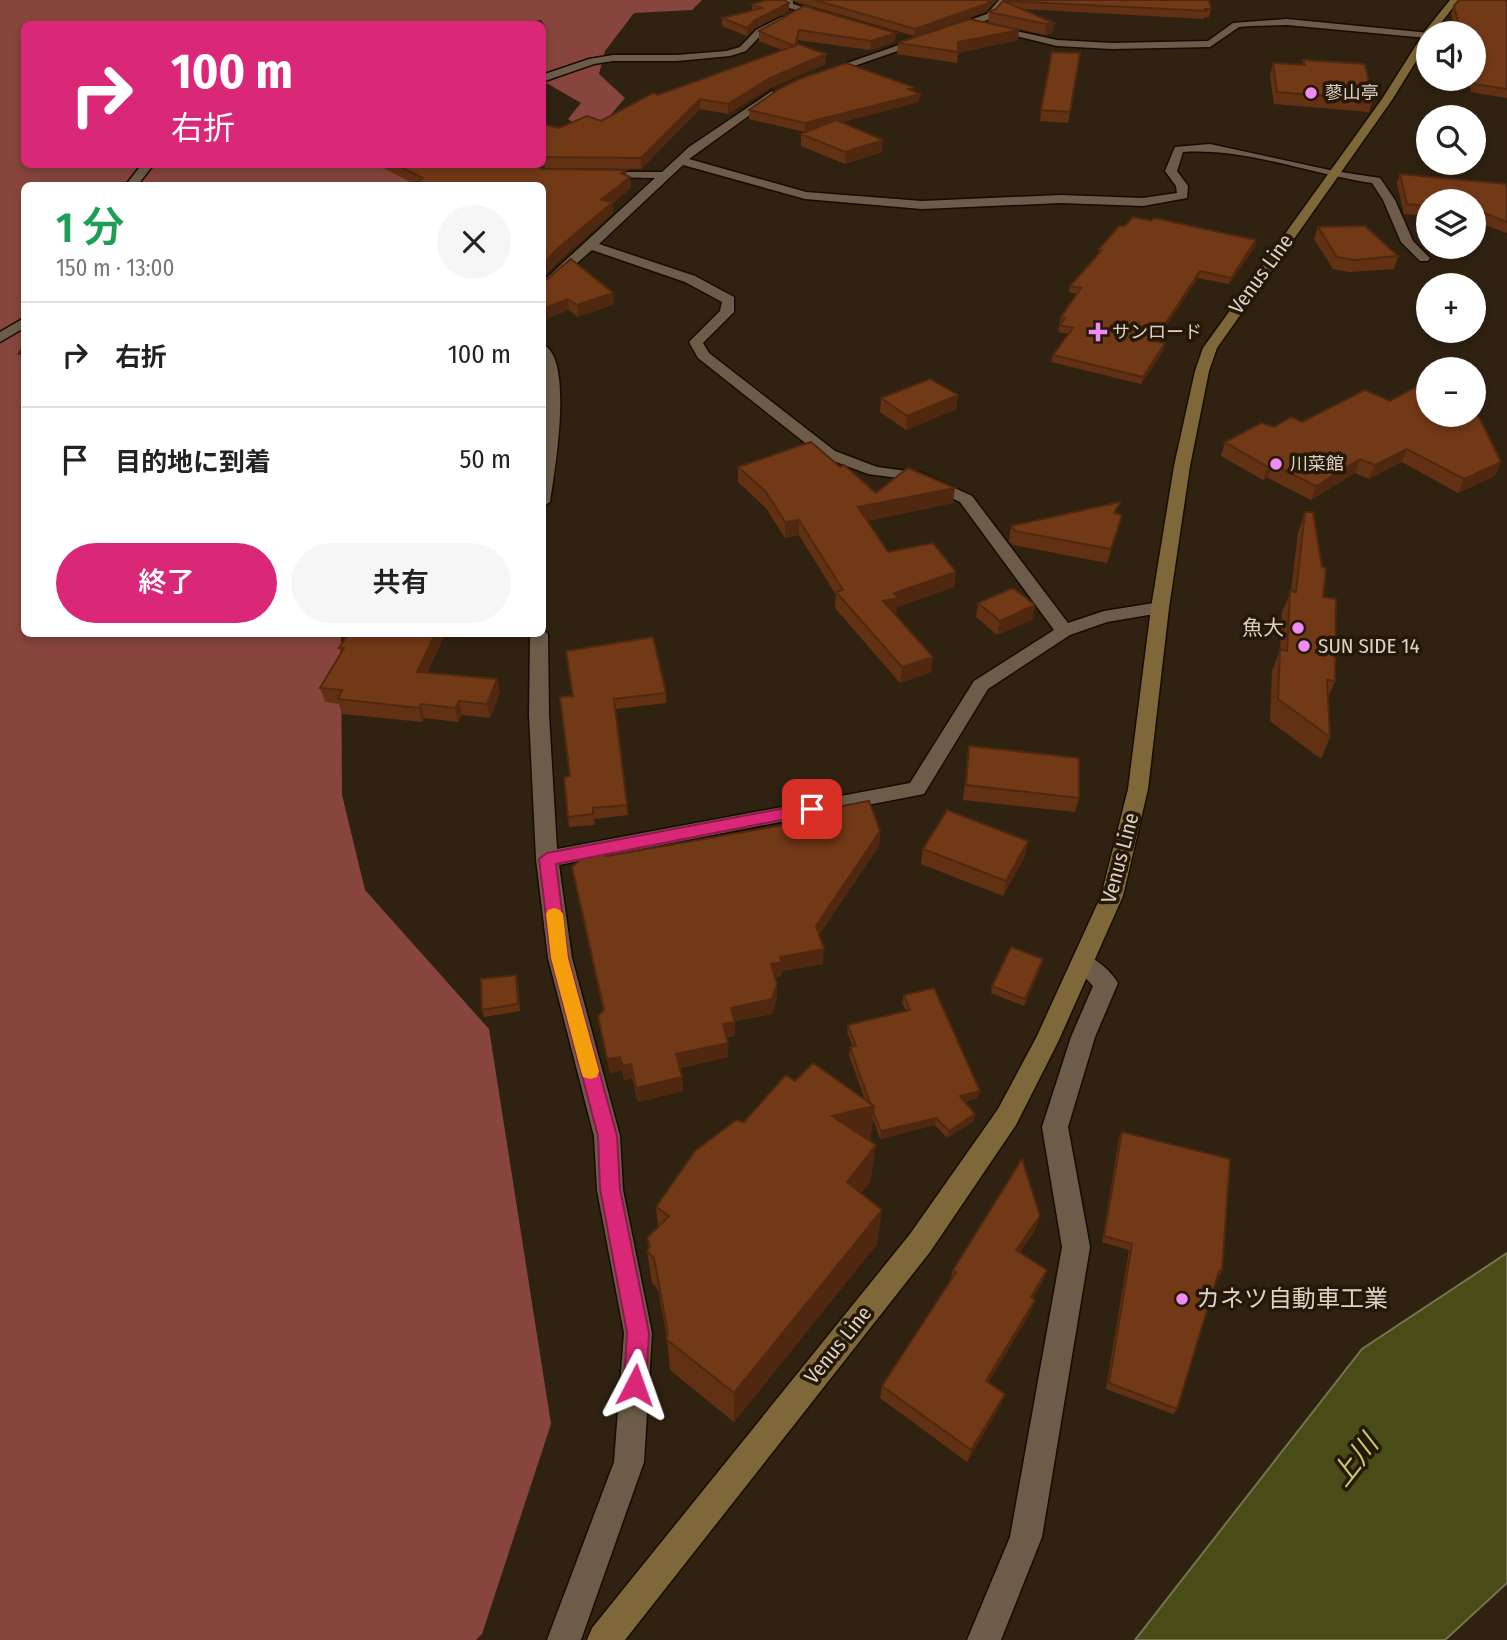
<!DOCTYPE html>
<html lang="ja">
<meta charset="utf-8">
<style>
:root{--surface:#fff;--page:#f6f6f6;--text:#222;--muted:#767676;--line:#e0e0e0;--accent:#db2777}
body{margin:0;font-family:"Fira Sans Condensed","Noto Sans JP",sans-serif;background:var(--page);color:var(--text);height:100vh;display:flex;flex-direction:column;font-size:26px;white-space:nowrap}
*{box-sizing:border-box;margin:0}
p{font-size:23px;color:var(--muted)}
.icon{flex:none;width:38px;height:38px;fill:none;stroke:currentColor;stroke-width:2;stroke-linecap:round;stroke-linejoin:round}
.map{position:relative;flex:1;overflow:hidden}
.details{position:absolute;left:21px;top:182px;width:525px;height:455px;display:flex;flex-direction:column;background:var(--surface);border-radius:10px;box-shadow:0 4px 10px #0003}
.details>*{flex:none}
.top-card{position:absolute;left:21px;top:21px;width:525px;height:147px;border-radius:10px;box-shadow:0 4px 10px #0003;background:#db2777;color:#fff;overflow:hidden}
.fabs{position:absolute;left:1416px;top:21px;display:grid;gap:14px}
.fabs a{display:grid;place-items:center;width:70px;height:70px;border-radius:50%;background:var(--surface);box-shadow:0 4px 10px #0003;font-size:35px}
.pin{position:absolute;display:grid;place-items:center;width:60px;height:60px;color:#fff;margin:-30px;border-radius:14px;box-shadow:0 4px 10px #0006}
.me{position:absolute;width:77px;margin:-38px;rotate:4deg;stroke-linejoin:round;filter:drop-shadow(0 0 5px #0008)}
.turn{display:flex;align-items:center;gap:24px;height:147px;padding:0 35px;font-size:32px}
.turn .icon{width:91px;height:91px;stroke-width:2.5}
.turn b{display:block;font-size:49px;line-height:60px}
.round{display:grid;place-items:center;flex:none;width:74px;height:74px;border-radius:37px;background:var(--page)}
.head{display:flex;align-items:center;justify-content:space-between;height:119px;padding:0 35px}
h1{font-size:42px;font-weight:600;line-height:52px;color:#1e9e55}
.primary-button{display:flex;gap:14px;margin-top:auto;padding:14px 35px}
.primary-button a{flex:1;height:80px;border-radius:42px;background:var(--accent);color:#fff;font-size:28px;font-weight:600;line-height:80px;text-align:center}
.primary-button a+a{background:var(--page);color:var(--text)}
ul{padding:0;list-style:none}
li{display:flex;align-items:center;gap:21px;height:105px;padding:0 35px;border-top:2px solid var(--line)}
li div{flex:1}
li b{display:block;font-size:26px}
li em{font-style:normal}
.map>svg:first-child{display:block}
.forest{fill:#87453d}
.water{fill:#4a4c17;stroke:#76744c;stroke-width:2}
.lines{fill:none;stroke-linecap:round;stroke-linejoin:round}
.street-casing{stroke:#180b00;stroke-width:3}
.secondary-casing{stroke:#180b00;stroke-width:3}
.street{fill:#6d5c49;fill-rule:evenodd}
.secondary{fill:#7e6839;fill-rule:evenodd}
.wall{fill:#623114}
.shaded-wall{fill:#502810}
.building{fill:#723917;stroke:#502810;stroke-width:2}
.route{fill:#db2777;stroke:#8e194d;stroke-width:2}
.slow{fill:#f59e0b}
.poi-dot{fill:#ef8bf7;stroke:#261807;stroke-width:2.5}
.labels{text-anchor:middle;stroke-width:7;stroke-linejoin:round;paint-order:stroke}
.far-poi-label{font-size:18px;fill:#dbd1c6;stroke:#261807;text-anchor:start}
.street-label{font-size:21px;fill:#dbd1c6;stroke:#261807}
.poi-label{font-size:21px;fill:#dbd1c6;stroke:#261807;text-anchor:end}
.near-poi-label{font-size:24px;fill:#dbd1c6;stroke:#261807;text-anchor:start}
.near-water-label{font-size:28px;font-style:italic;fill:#c3c966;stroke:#261807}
</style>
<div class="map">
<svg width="1507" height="1640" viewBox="0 0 1507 1640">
<rect width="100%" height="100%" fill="#302211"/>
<!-- forest -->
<path class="forest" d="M0,0h702l-10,10 -58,3 -29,38 -6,23 26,24 -22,26 -19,7 -16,-12 13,-16 -38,-22v-50l3,-3 -5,-8 -22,4h-495v140h366l70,21 -436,1v158l-7,11 7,-1v280h320l-3,3 1,158 23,95 124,139 62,395 -69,210 -6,6h-476z"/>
<!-- water -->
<path class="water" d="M1507,1253v330l-62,57h-310l227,-291z"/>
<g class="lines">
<!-- street casing -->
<g class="street-casing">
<path id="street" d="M785,0h8v4l37,12 -5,3 -39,-12z
M999,0h9l-15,18 -165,57 -9,-2 168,-59z
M781,17l8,2 -27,15 -16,17 -16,5 -53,5h-64l-19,3 -52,18v-7l47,-16 24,-4h64l49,-4 14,-4 16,-17z
M1287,19l143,14 -3,5 -140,-13 -36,1 -12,1 -29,20 -98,2 -55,-3 -69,-17 5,-3 64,14 55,3 96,-2 25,-18z
M772,91l5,3 -1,2 -87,63 117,33 116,9 139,-6 82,3 34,-5 -1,-7 -11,-15 10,-24 35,-3 124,27 46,7 15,22 18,41 17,17 -2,3h-8l-19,-19 -18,-42 -11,-17c-62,-9 -125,-35 -189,-31l-6,19 11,15 -1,12 -44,8 -82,-3 -139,6 -117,-10 -122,-34 -84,79 96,32 39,21v15l-31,31 6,10 126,98 42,16 45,6 50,23 96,127 36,-12 56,-9 9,6 -3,4 -59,10 -37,13 -82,54 -64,105 -365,71 13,93 48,178 3,54 29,143 -8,129 -63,178h-34l67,-178 10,-129 -27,-143 -3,-54 -46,-178 -12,-99 -7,-144 1,-81h12v-5l6,5 1,81 8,134 353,-66 64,-102 80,-51 -94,-128 -47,-22 -45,-6 -45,-17 -125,-99 -9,-16 31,-31 2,-9 -37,-20 -93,-32 -50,44v-12l113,-104 -56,-1 -6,-3 2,-2h67l27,-25z
M142,164h12l-17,22h-12z
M24,318v10l-24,14v-10z
M542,344c33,12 12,130 8,158l-8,5v-60l4,-43z
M1083,954c13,4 28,17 35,29l-23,54 -27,90 22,120 -48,290 -41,103h-34l43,-103 52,-290 -20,-120 29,-90 22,-51 -22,-23 4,-7z"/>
</g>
<!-- secondary casing -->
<g class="secondary-casing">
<path id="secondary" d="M1450,0h9l-26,33h-5v9l-36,58 -175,248 -8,23 -19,95 -21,142 -21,181 -25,107 -65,146 -42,83 -86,127 -305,388h-38l5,-12 318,-394 88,-125 38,-71 65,-142 27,-107 23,-181 23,-142 21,-95 8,-23 179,-249 43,-68z"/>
</g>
<!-- street -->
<use href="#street" class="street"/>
<!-- secondary -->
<use href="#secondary" class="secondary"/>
</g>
<!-- wall -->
<path class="wall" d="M764,0h23l-2,1 4,10 -34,17 -8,8 -25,-10v-8l30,-7v-7l14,-3z
M790,0h207l-12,12 -71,24z
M1209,0l2,9 -2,8h-5v2l-181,-10 31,14 -2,10 -7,2 -57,-13 1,-10 7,-3 9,-7z
M1507,0v98l-36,-6 -3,-13h6v-46h-18l-5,-19 3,-8z
M804,6l91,36 -25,8 -72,-10 -1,5 29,9v10l-56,24 -42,26 -28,-5 -59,60 -95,-1 -11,-4h7v-40l17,4 42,-7 57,-26 124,-45 -23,-9v-10z
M1018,40l-60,13 -1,10 -60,-9 1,-11z
M1080,53l-12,70 -28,-2 1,-11z
M1303,60l70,40 -4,12 -95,-8 -4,-29 3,-12 29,2z
M913,87v4l6,11 -77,20 40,30 -37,12 -44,-18v-12l9,-4 -5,2 -56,-13v-9z
M376,164h154l13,5 83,1v6l4,1 1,11 -18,15v10l-55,49 -16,17v-93l-128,-2z
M1400,174l107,10v49l-33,-12v-20h-46v15l-24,-2 -7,-31z
M1318,227l80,29 -4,13 -45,3 -16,-3 -19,-30z
M1255,247l-26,37 -31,-6 -42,63 8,9 -23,34 -90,-22 2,-7 16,-21 -11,-2 3,-15 16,-23 -8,-2 1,-6 28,-31 1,-6z
M542,283l72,21 -36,13 -9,-7z
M958,395l-2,14 -50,21 -26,-18 1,-14z
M1302,422l199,40 -6,14 -37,17 -56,-31 -33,17 -14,-6 -44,27 -43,-22 -5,2 -42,-24 4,-14z
M738,467h102l36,26 77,10 -86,18 21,31 68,20 -2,15 -57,20 -1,6 -2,1 37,58 -31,11 -65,-75 1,-13 -37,-60 -14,3 -19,-30 -28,-26z
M1305,512l18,85 12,84 -7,17 2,39 -9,22 -51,-38 2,-50 8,-21 2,-38 9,-21 7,-58z
M1117,514l5,1 -4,15 -11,33 -94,-18 -4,-4 2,-15z
M978,603l57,2 -3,15 -35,15 -21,-18z
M348,634h97l-18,39 70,6 3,14 -10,25 -28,-3 -4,7 -34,-4 -2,4 -80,-8 -3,-10 -14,-2 -5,-14 21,-35 -2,-5z
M666,693v10l-51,6 13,106 -34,4 1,6 -26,2 -1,-10 2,-41 -10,-79z
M969,746l110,52 -4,14 -112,-12z
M800,814l80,17 -1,15 -60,89 4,29 -41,7 -1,5 -6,2 2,6v14l-5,16 -37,7v15l-9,1 2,6v14l-48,11 2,9 1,14 -45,11 -6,-24 -8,2 -2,-10 -12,3 -12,-57 5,-5 -31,-144 34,-11 194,-34z
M1028,841l-3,15 -22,40 -82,-32 2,-15z
M1043,959l-2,8 -17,39 -33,-13 1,-7z
M518,982l2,29 -36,6 -2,-7z
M904,995l74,103 -13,4 9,19 -27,17 -12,-13 -55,14 -7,-20 -3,22 1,39 -10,13 16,51 -143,178 -64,-52 -3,-32 -9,-48 -6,-7 -5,-32 2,-2 -2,-11 11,-11 -2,-20 88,-85 51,-41 70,19 -16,-45 1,-8h3l-6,-15 1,-7 58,-14 -4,-8z
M1122,1132l100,139 -4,6h-1l-40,132 -4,5 -67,-25 23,-139 -27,-8 17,-104z
M1040,1216l-5,14 -15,22 22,31 -9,15 -3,15 -42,70 17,11 -5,12 -33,56 -87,-64 2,-12 68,-104 3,-12z"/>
<!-- shaded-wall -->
<path class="shaded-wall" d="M783,0h4l-3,1 5,2v8l-34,17 -8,8v-8l8,-8z
M991,0h6l-12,12 -71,24 1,-7z
M1054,23l-2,10 -7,2 1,-11z
M1019,30l-1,10 -60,13v-11z
M896,33l-1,9 -25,8 1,-9z
M826,54v10l-56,24 -42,26v-10l42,-26z
M913,87l-1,9 8,-2 -1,8 -114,30v-9z
M700,99v10l-59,60v-11z
M883,140l-1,12 -37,12v-12z
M626,170l1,10 3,-3 1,11 -18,15v10l-55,49 -16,17v-13l79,-93z
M1256,240l-1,7 -26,37 2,-6z
M1200,271l-2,7 -46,69 2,-6z
M613,293l1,11 -36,13 -1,-12z
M568,299l1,11 -27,11v-12z
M1165,343l-1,7 -23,34 2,-7z
M958,395l-2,14 -50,21 1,-14z
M1407,449l-5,13 -33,17 6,-14z
M1360,459l-5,14 -44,27 5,-14z
M1501,462l-6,14 -37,17 6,-14z
M1272,464l-4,14 -5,2 5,-13z
M955,488l-2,15 -97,20 2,-16z
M1122,515l-4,15 -11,33 4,-14z
M799,520v15l-14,3v-16z
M956,572l-2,15 -57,20 -1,6 -14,4 1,-16 11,-8z
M1035,605l-3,15 -35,15 3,-14z
M435,634h10l-25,52 -3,-14z
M933,657l-2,15 -31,11 2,-16z
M497,679l3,14 -10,25 -3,-14z
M459,701l3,14 -4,7 -3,-14z
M421,704l3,14 -2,4 -3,-14z
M880,831l-1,15 -64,95 1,-15z
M1028,841l-3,15 -22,40 3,-15z
M824,949l-1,15 -41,7 -1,5 -10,3v-15l9,-7z
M1043,959l-2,8 -17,39 1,-7z
M516,975l2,7 2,29 -2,-7z
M777,984v14l-5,16 -41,8v-14z
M735,1022v14l-12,2v-14z
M728,1043v14l-51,11 -1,-14z
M620,1057l2,13 -12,3 -3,-14z
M631,1064l1,14 -8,2 -1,-14z
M682,1077l1,14 -45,11 -2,-14z
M980,1091l-2,7 -19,5 1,-7z
M874,1106l-4,35 -38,-25z
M975,1114l-1,7 -27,17 2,-7z
M936,1118l-1,7 -55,14 1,-8z
M876,1145l-5,35 -27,36 3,-34z
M882,1210l-5,34 -143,178v-29z
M1040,1216l-5,14 -23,34 4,-14z
M1047,1270l-5,13 -16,27 5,-13z
M1035,1300l-5,13 -48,80 4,-12z
M1005,1394l-5,12 -33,56 4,-12z"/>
<!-- building -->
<path class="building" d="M768,0h16l5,3 -34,17 -8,8 -25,-10 40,-10 -10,-4z
M815,0h176l-5,4 -71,25z
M1006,0h203l2,9h-6l1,2 -201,-10z
M1459,0h48v89l-33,-5 -2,-5h2v-46h-13l-7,-27z
M1003,1l51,22 -8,1 -57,-12 7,-3z
M804,6l92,27 -25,8 -72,-11 -4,16 3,-2 28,10 -56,24 -42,26 -28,-5 -59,59 -99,-1v-33l17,4 28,-12 14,5 52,-28 5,2 136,-49 -35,-15z
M969,19l50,11 -61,12v10l-60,-9z
M1052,52l28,1 -10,59 -29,-2z
M1303,60l62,4 8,36 -96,-8 -4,-29 32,2z
M846,63l67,24 -5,2 12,5 -115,29 -56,-13 30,-21 20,-10z
M836,120l47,20 -38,12 -44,-18z
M395,164h135l13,5 83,1 -5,3 9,4 -29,23 12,2 -57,48 -14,16v-80h-131l12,-8z
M1400,174l107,10v38l-28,-11h-5v-10h-46v5l-21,-2z
M1133,217l18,4 3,-3 102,22 -25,38 -31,-7 -46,70 11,2 -22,34 -90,-22 20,-27 -13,-3 5,-7 -4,-1 20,-29 -11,-2 32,-36 -3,-1 20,-23h6z
M1365,226l33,30 -44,4 -17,-3 -19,-30z
M571,259l42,34 -36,12 -9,-6 -26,10v-26z
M930,379l28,16 -51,21 -26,-18z
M1418,386l10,6v23l46,-1 5,3 22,45 -37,17 -57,-30 -32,16 -15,-6 -44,27 -44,-22 -4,3 -43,-25 36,-19 13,4 17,-10 11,5 63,-32 25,11z
M811,442l29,25 4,-2 32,28 32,-25 47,20 -97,19 30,45 45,-9 23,29 -62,21 4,5 -15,3 50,56 -31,10 -66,-75 7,-2 -44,-70 -14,2 -19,-30 -28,-25z
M1120,502l-6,11 8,2 -11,34 -96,-18 -4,-5z
M1305,512h8l9,55 4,1 -3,29 13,2 -1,82 -8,-1 3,57 -52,-38 2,-50 7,2 3,-60 6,1z
M1013,588l22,17 -35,16 -22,-18z
M348,634h87l-18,38 80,7 -10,25 -28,-3 -4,7 -34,-4 -2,4 -81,-9 4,-9 -22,-2 24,-40h-5z
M653,637l13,56 -52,6 13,106 -34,3v6l-25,3 -4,-40 6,-1 -10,-79 13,-1 -7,-45z
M969,746l110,12v40l-113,-13z
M869,801l11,30 -64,95 8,23 -44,8 2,5 -11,2 6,20 -5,15 -41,9 4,14 -12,2 5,19 -52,11 6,23 -46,11 -5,-24 -8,2 -3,-9 -13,2 -9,-43 6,-6 -32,-143 11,-10 22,-4 1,3 195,-34 -1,-8z
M947,810l81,31 -22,40 -83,-32z
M1011,947l32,12 -18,40 -33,-13z
M516,975l2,29 -36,6 -1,-31z
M934,988l46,103 -20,5 15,18 -26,17 -13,-13 -55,13 -8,-20 1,-5 -4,-3 -20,-56 6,-1 -8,-21 62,-15 -6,-15z
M813,1063l61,43 -42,10 44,29 -29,37 35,28 -148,183 -68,-54 2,-6 -14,-75 -7,-7 3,-5 -3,-8 22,-22 -13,-9 39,-56 41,-31 8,2 42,-47 9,6z
M1122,1132l108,27 -8,112h-3l-42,138 -68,-26 23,-139 -28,-8z
M1022,1159l18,57 -24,34 31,20 -16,27 4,3 -49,81 19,13 -34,56 -89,-64 74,-114 -3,-2z"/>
<!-- route -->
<path class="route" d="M812,803l8,6 -3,4 -261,51 12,94 49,178 3,53 29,144 -3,52 -3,7 -8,4 -8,-4 -3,-7 3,-52 -27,-144 -2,-53 -47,-178 -12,-99 8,-6z"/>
<!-- slow -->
<path class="slow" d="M554,908l6,2 3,4 5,44 31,113 -2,6 -7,2 -7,-2 -2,-6 -30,-113 -5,-44 2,-4z"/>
<!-- markers -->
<g class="poi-dot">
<circle cx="1311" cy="93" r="7"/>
<path d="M1094.5 321.5h7v7h7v7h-7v7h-7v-7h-7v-7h7z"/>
<circle cx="1276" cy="464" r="7"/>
<circle cx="1298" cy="628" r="7"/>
<circle cx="1304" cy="646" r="7"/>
<circle cx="1182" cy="1299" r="7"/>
</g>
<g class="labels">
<!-- far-poi labels -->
<g class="far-poi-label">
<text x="1325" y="99">蓼山亭</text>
<text x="1112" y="338">サンロード</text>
<text x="1290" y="470">川菜館</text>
</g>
<!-- street labels -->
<g class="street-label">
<text transform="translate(1261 274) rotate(-54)" y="7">Venus Line</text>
<text transform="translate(1120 858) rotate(-75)" y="7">Venus Line</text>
<text transform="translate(838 1345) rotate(-51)" y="7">Venus Line</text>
</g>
<!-- poi labels -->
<g class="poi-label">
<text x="1284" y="635">魚大</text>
<text x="1318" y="653" text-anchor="start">SUN SIDE 14</text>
</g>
<!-- near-poi labels -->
<g class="near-poi-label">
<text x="1196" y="1307">カネツ自動車工業</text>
</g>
<!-- near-water labels -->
<g class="near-water-label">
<text transform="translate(1354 1460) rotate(-52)" y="10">上川</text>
</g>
</g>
</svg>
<div class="fabs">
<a><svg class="icon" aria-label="sound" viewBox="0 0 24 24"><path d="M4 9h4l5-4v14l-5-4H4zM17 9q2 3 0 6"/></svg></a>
<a><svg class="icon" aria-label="search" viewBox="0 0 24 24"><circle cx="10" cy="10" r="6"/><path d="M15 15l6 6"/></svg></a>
<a><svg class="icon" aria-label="layers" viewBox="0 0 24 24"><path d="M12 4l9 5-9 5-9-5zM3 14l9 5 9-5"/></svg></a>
<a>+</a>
<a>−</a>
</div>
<div class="pin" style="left:812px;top:809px;background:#d93025"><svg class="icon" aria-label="arrive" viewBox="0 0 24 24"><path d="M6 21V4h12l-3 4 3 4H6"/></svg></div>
<svg class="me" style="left:635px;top:1385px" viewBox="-20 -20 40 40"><path d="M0-17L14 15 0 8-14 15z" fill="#db2777" stroke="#fff" stroke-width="4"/></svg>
<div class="top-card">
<div class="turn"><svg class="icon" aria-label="right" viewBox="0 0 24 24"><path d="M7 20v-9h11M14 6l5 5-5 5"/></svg><div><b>100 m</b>右折</div></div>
</div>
<section class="details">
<div class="head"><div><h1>1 分</h1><p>150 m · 13:00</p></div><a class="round"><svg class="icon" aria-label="close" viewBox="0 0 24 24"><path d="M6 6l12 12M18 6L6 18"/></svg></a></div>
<ul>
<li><svg class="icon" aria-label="right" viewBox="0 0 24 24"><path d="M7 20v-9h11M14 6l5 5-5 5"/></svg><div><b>右折</b></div><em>100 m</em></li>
<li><svg class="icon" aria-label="arrive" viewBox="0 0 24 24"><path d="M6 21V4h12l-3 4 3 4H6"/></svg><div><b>目的地に到着</b></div><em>50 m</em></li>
</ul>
<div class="primary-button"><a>終了</a><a>共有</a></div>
</section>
</div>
